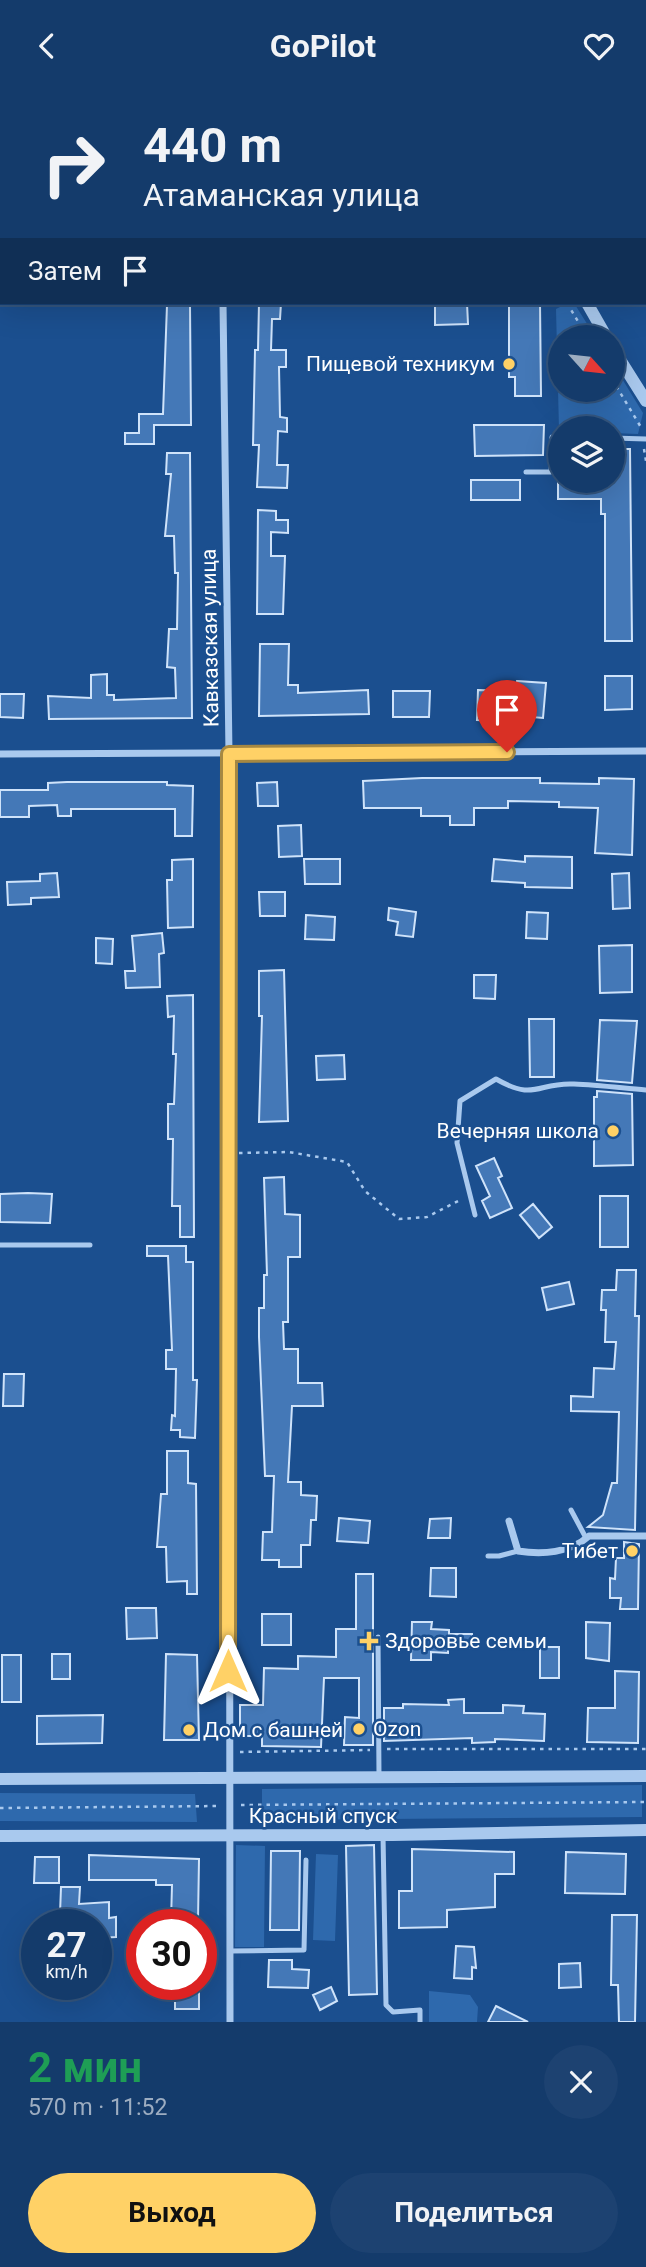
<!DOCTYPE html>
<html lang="ru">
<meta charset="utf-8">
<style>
:root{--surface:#143b6b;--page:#1d4271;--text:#f1f3f6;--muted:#9dadc1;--line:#33557e;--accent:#ffd166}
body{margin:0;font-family:Roboto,sans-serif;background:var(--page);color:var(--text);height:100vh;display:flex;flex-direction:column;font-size:26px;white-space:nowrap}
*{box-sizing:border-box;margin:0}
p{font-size:23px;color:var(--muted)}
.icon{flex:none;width:38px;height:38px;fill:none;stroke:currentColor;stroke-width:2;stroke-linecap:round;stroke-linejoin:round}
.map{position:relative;height:1931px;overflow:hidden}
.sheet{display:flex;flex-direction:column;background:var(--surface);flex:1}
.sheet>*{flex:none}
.banner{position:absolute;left:0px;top:0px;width:648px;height:214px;box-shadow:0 7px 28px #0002,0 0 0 2px var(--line);background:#143b6b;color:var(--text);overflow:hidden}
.needle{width:46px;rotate:117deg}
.buttons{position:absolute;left:548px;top:234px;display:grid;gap:14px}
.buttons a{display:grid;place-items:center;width:77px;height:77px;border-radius:50%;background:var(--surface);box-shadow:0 7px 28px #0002,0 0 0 2px var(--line);font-size:35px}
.speed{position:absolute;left:21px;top:1818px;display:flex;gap:14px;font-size:35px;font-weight:700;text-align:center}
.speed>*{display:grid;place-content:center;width:91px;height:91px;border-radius:50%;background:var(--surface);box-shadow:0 7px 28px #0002,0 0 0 2px var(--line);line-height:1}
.speed small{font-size:18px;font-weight:400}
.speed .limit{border:10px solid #d22;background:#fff;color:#111}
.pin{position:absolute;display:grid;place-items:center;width:60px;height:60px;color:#fff;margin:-72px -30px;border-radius:50% 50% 50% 0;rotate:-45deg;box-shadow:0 0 7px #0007}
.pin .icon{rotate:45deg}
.me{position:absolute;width:77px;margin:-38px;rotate:0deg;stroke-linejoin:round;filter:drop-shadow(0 0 5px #0008)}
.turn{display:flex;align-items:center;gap:24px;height:147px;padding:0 28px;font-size:32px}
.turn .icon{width:91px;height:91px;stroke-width:2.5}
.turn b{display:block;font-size:49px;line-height:60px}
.then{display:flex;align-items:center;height:66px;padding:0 28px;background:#0003;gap:14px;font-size:26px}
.round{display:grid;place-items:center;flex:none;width:74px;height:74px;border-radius:37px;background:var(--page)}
.summary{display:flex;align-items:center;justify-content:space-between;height:119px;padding:0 28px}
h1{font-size:42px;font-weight:700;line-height:52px;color:#1e9e55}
.primary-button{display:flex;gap:14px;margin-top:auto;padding:14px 28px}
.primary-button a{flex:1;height:80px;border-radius:42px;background:var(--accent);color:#111;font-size:28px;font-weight:700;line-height:80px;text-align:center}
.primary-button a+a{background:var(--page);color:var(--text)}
header{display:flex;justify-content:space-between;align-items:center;height:91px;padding:0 28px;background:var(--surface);font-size:32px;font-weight:700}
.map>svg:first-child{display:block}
.green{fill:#2e69ad}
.building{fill:#4478b7;stroke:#cfe3fa;stroke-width:2}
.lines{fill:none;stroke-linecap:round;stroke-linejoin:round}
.path{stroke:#a9c9ee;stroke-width:2.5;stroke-dasharray:3.5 5;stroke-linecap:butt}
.service{stroke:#a9c9ee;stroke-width:5}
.minor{stroke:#a9c9ee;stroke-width:7}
.tertiary{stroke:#a9c9ee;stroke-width:12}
.route-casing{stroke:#a68842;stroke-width:18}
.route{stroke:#ffd166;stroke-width:12}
.poi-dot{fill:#ffd166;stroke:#1b4f8f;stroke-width:2.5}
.labels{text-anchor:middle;stroke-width:5;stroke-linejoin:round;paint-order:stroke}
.poi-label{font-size:21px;fill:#fff;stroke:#1b4f8f;text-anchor:end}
.street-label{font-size:21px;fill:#fff;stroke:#1b4f8f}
</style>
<header><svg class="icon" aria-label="back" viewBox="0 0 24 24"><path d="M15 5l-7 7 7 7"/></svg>GoPilot<svg class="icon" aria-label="heart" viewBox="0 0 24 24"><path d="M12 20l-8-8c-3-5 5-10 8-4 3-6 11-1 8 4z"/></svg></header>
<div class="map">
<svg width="646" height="1931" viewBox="0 0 646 1931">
<rect width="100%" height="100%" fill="#1b4f8f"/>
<!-- green -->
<path class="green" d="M568,212h6l22,35h-36v52h52l1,-26 30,49 -5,21 -25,-1 -1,-4 -53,1 -3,-121z
M642,1694v32l-380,3v-31z
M0,1702l195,1 2,28 -197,-1z
M236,1754l29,1 -1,101h-29z
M316,1763l22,1 -3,86 -22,-1z
M429,1900l41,4 8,12 -1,15h-48z"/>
<!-- building -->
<path class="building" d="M259,212h22l-1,16h-8l-1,31h15v17h-7l1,50 7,1v14l-9,-1 -1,34h11l-1,23 -30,-1 2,-42h-6l2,-95h3z
M435,212h32l1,21 -33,1z
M509,212h31l1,93h-26v-19h-6z
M167,214h23l1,120h-37v19h-29v-11h14v-19h24z
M474,334h70l-1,30 -68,1z
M612,358h18l2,192h-27v-127h-4v-15h-43v-18h54z
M167,362h23l2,265 -143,1 -1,-23 43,2v-23l16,-1v21h7v5l62,-2 -1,-30 -8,-1 2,-38h8l1,-56h-3l-1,-37h-9l6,-62h-5z
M471,389h49v20h-49z
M258,419l18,1v9h12v13l-17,-1v24h14l-2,58h-26z
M260,553h29l-1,41h10v8l70,-3 1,24 -110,2z
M605,585h27v33l-27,1z
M517,590l29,2 -3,35 -46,-4v7l-20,-1 1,-30 38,1z
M393,600h37l-1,26h-36z
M0,603h24l-1,24 -23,-1z
M422,687h118v5l59,1v-6l35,1 -2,76 -37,-2 3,-45 -39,-1v-5l-51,-1v7h-34v17h-24v-9h-29v-8h-57l-1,-27z
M67,691h100v3l26,1 -1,50h-17v-27h-104v7h-13l-1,-11 -28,1v11h-29v-27h48v-7z
M277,691l1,24h-20l-1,-23z
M301,734l1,31 -23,1 -1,-31z
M525,765l47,1v31l-47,-1v-4l-33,-2 2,-22 31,3z
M193,768v68l-25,1 -1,-48h5v-20z
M304,768h36v25h-35z
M57,782l2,24 -28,1v6l-23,1 -1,-23 33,-1v-7z
M629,782l1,35 -17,1 -1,-35z
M259,801h26v24h-25z
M389,817l27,4 -3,25 -17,-2 2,-13 -10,-2z
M527,821l21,1 -1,26 -21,-1z
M306,824l29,2 -1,23 -29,-1z
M162,842l2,20 -5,1 1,33 -34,1 -1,-17h10l-3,-35z
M96,847l17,1 -1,25 -16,-1z
M632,854v47l-32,1 -1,-47z
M284,879l4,151 -29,1 3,-106h-3v-45z
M474,884h22l-1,24 -21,-1z
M193,904l1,242h-14v-31h-8l1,-67h-5v-35h6l2,-50h-3l1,-38 -6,1 -1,-21z
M529,928h25v58h-24z
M600,929l37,1 -5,62 -35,-3z
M344,964l1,24 -28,1 -1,-24z
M597,1000l35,3 1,71 -39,1v-69h3z
M494,1067l8,18 -4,2 14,30 -22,10 -8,-17 8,-5 -14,-30z
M284,1086l1,37 15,1v42h-12v65h-5l1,27h14v34h24l1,23h-31l-4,76h13v13l16,1 -1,24h-5l-1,25h-9v22h-22v-7h-17l1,-28h9l2,-56h-9l-6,-139v-29h5v-33h3l-3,-97z
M28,1102l24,1 -2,29 -50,-1v-28z
M600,1105h28v51h-28z
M533,1113l19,23 -13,11 -19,-23z
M147,1155h39v16h7v118h4l-2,58 -15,-1v-7h-9l1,-15 3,1 1,-47h-10v-19h6l-4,-94h-21z
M617,1179h19l-1,46h4l-4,214 -47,-3 15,-12 9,-32h5l2,-71 -48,-1v-15l22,1 1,-29 20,1 2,-27h-11l1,-32h-5l1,-20h14z
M569,1191l5,22 -27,6 -5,-22z
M4,1283h20l-1,32h-20z
M167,1360h21v32l8,1 1,110h-10v-13l-20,1 -1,-35h-9l4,-53h6z
M339,1427l31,3 -2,22 -31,-2z
M451,1427l-1,20h-22l2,-19z
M624,1451l15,2 -1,65h-18l1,-11h-11v-20l5,1 1,-21h8z
M431,1477h25v29l-26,-1z
M356,1483h17v171h-29l1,-28 14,1v-40h-35l-3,69 -59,-1v-10h-22v-31h23l1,-37 34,1v-13l38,1v-28h20z
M126,1517h30l1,30 -30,1z
M262,1523h29v31h-29z
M412,1531h20l-1,7 18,1v4h23l1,13 -25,1v5l-17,-1v8h-20z
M586,1531l24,1 -1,38 -23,-3z
M540,1556h19v31h-19z
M52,1563h18v25h-18z
M166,1563l31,1 2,85h-35z
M2,1564h19v47h-19z
M615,1580l24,1 -1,71 -51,-1 1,-34h27z
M464,1608v14h39v-8l21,1 -1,7 22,1 -1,27 -49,-2v3l-23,1v-5l-88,3v-33h19v-4l46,1 -1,-5z
M103,1624l-1,28 -65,1v-28z
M374,1754l3,149 -28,1 -3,-149z
M412,1758l102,3v22h-19v33l-48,3v17l-48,1v-37h13z
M271,1760h29l-1,79h-29z
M566,1761l60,2 -1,40 -60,-1z
M89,1764l110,4 -1,62h-27l1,-36h-16v-5h-67z
M35,1766h24v26h-25z
M61,1796h19l-1,17 30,-2v16l7,-1v20l-20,1v-13h-31l1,-11h-6z
M612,1824h25l-2,107h-16l-1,-37h-7z
M456,1855l18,1 2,21 -4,-1v12l-18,-1z
M269,1869h23v9l17,1 -1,18 -40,-1z
M580,1872l1,24 -22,1v-24z
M175,1894h24v24h-24z
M331,1896l6,14 -17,9 -7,-15z
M496,1915l32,16h-40z"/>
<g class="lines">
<!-- path -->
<path class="path" d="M567,212l21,35
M612,288l30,50
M644,358l2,12
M239,1062l50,-1 58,10 18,29 34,28 28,-2 33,-17
M387,1658h259
M240,1661l130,-2
M241,1714l405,-3
M0,1717l221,-2"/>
<!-- service -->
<path class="service" d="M612,347l34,1
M526,381h25l1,-35h8
M475,1124l-18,-72 3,-42 36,-22c40,23 41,3 78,5 24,1 48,4 72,6
M0,1154h90
M571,1419l15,28
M488,1465h11l19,-5
M378,1546l1,139
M383,1744l3,170 7,7 27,-2v12
M230,1860l74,-1 2,-90"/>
<!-- minor -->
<path class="minor" d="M221,0v2
M0,30h2
M223,212l6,451 1,1268
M0,663l646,-3
M509,1430l9,30c24,4 52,2 71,-15h57"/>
<!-- tertiary -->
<path class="tertiary" d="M627,2l2,-2
M587,212l20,35
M612,256l34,54
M0,1688l646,-3
M0,1745l393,-1 253,-5"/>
</g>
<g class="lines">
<!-- route casing -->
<g class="route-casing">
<path id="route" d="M228,1580l1,-917 278,-2"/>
</g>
<!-- route -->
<use href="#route" class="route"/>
</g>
<!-- markers -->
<g class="poi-dot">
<circle cx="509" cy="273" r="7"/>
<circle cx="613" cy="1040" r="7"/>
<circle cx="632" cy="1460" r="7"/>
<path d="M365.5 1539.5h7v7h7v7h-7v7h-7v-7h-7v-7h7z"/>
<circle cx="359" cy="1638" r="7"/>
<circle cx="189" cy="1639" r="7"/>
</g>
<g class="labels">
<!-- poi labels -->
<g class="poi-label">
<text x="495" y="280">Пищевой техникум</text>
<text x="599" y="1047">Вечерняя школа</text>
<text x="618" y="1467">Тибет</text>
<text x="385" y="1557" text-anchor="start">Здоровье семьи</text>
<text x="373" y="1645" text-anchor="start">Ozon</text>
<text x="203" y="1646" text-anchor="start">Дом с башней</text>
</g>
<!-- street labels -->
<g class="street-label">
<text transform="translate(210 547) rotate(-91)" y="7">Кавказская улица</text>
<text x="323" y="1732">Красный спуск</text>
</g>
</g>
</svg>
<div class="buttons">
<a><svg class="needle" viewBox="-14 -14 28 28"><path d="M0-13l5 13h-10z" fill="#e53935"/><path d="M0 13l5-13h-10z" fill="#9dadc1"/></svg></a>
<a><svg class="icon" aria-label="layers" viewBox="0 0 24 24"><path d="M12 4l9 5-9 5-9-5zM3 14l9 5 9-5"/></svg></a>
</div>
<div class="speed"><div>27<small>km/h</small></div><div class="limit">30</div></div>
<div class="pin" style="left:507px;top:661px;background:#d93025"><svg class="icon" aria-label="arrive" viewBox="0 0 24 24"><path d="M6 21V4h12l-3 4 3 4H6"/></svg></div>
<svg class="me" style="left:228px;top:1580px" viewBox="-20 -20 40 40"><path d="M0-17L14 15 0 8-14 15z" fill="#ffd166" stroke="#fff" stroke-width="4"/></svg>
<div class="banner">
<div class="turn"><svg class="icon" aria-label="right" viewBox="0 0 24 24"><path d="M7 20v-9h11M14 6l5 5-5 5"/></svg><div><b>440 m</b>Атаманская улица</div></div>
<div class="then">Затем<svg class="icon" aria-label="arrive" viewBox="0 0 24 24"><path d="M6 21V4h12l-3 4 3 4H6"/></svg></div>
</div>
</div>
<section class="sheet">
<div class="summary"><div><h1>2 мин</h1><p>570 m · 11:52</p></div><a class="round"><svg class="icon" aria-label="close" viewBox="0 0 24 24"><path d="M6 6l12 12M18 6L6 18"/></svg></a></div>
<div class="primary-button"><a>Выход</a><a>Поделиться</a></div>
</section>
